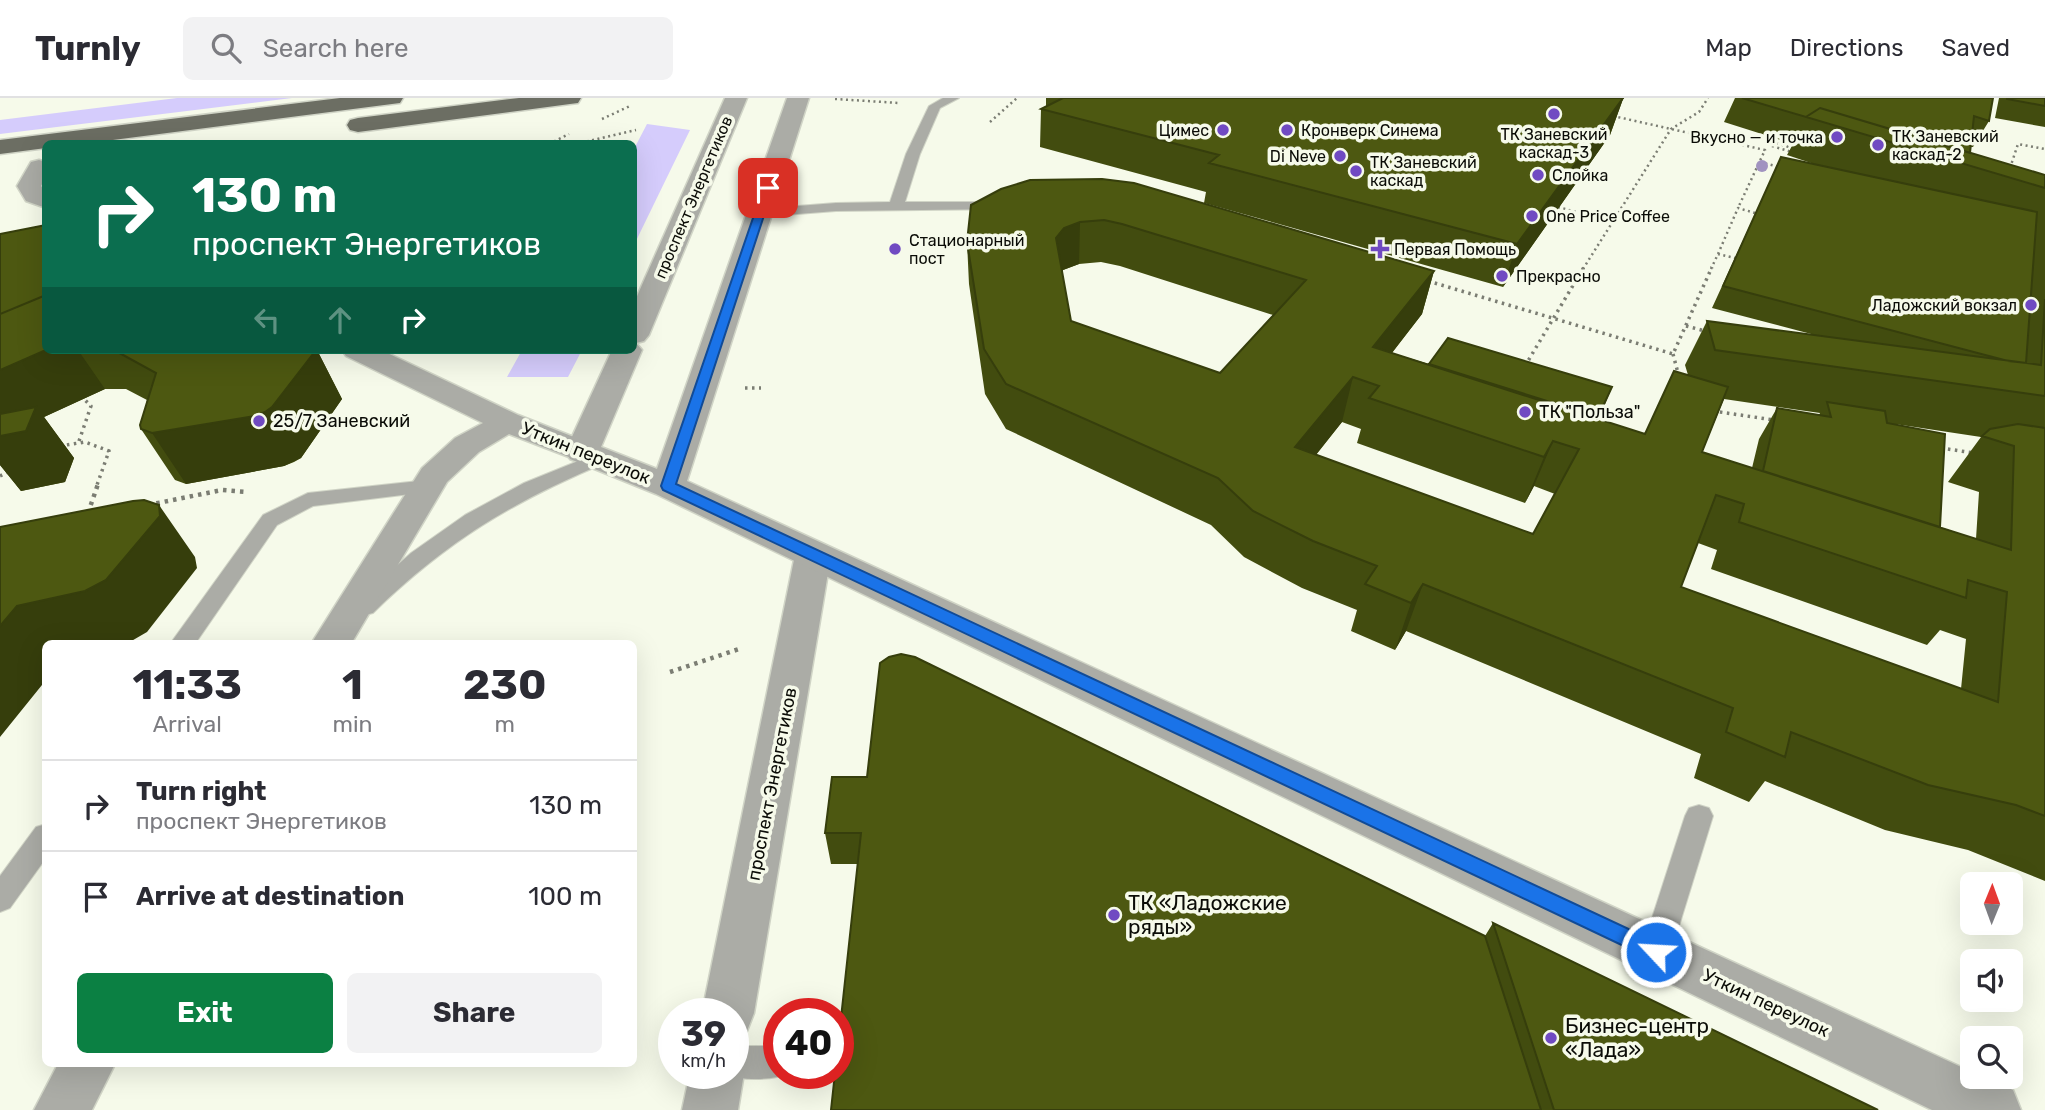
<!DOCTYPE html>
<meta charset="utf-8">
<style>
:root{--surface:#fff;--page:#f2f2f3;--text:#2b2b33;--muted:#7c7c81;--line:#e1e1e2;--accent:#0b8043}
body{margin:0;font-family:Rubik,sans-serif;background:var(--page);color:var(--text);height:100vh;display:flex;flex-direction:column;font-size:26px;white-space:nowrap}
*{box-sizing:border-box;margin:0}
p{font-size:23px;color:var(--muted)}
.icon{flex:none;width:38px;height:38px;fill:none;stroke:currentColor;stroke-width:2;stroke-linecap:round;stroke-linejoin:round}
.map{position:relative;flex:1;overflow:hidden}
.drawer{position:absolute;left:42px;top:542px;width:595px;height:427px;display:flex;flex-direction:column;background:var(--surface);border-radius:10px;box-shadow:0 7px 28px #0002}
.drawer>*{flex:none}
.banner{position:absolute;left:42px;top:42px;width:595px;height:214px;border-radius:10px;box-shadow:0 7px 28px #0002;background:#0b6e4f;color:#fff;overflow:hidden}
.needle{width:46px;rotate:1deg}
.buttons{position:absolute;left:1960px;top:774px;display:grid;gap:14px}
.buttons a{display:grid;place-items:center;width:63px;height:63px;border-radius:10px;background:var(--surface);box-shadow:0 7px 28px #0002;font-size:35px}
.speed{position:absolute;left:658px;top:900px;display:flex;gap:14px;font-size:35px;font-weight:700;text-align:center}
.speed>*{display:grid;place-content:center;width:91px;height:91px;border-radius:50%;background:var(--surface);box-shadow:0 7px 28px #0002;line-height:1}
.speed small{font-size:18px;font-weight:400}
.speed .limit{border:10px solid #d22;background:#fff;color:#111}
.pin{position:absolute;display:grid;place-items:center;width:60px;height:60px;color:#fff;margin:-30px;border-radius:14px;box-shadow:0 4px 10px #0006}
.me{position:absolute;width:77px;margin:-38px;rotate:295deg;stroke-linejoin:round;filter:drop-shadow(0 0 5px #0008)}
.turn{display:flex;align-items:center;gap:24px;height:147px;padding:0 35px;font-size:32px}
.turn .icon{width:91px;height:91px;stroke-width:2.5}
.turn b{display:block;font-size:49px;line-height:60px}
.lanes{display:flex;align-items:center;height:66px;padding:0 35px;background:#0003;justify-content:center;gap:35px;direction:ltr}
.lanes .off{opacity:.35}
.eta{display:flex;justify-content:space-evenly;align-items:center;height:119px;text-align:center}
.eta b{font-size:42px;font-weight:700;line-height:49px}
.button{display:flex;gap:14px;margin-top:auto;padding:14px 35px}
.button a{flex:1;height:80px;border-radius:10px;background:var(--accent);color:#fff;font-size:28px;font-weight:700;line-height:80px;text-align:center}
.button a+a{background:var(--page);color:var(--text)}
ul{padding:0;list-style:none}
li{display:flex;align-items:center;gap:21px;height:91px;padding:0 35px;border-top:2px solid var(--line)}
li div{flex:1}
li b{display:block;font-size:26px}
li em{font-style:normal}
header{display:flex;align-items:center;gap:42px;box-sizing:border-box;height:98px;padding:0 35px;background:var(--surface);border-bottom:2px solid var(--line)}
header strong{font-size:33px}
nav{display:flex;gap:38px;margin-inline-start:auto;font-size:24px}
.search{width:490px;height:63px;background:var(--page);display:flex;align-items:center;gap:18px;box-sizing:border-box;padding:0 24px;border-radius:10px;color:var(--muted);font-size:26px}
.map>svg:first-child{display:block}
.green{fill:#d5ccfc}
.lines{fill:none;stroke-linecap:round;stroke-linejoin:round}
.service-casing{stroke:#d0d4c6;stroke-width:2}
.minor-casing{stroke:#d0d4c6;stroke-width:3}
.tertiary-casing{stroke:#d0d4c6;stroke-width:3}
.primary-casing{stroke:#d0d4c6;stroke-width:3}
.path-far2{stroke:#7b7d73;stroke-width:2.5;stroke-dasharray:2 3.5;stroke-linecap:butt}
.path-far1{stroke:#7b7d73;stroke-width:3.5;stroke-dasharray:2.5 4.5;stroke-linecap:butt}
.path{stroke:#7b7d73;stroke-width:4.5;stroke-dasharray:3.5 5;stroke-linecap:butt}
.service{fill:#abaca6;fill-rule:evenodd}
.minor{fill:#abaca6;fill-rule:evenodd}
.tertiary{fill:#abaca6;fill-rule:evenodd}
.primary{fill:#6c6e63;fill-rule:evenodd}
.tree{fill:#a193c0}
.wall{fill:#424c0f;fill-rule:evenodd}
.shaded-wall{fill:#363e0c}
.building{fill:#4d5811;stroke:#363e0c;stroke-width:2;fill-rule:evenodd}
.route{fill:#1a73e8;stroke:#114b97;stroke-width:2}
.poi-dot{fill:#704ac2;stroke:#f6faea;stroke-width:2.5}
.labels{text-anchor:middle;stroke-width:7;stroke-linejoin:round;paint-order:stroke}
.far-poi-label{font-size:16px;fill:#0b0c07;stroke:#f6faea;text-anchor:start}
.far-street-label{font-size:16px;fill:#0b0c07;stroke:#f6faea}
.poi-label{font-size:18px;fill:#0b0c07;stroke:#f6faea;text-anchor:start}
.street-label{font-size:18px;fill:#0b0c07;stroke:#f6faea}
.near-poi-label{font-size:21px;fill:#0b0c07;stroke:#f6faea;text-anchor:start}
</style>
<header>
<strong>Turnly</strong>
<div class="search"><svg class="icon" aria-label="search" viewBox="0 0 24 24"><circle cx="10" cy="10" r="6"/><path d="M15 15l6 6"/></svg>Search here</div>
<nav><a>Map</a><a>Directions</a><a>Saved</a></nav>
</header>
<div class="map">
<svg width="2045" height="1012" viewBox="0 0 2045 1012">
<rect width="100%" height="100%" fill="#f6faea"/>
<!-- green -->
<path class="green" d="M177,0h115l-292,36v-14z
M647,26l43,6 -56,115v-96z
M522,252h60l-14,27h-61z"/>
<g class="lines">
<!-- service casing -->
<g class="service-casing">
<path id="service" d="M943,0h16l-19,10 -20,46 -15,48h97l5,1 2,3 -2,3 -171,2 -76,6 -7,-4 7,-4 76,-6 54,-1 16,-48 23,-48z
M598,355l7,2 3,4 -3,4c-93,39 -159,79 -232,150l-8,2 -8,-2 -3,-6 3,-6 54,-48 54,-38 59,-32z
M428,382l7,1 3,5 -3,5 -122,15 -36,19 -82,119h-25l93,-129 45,-22z
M1699,707l10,3 4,8 -42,136 -4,10 -11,4 -11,-4 -4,-10 44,-136 4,-8z
M46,726v34l-36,50 -10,4v-36l36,-49z
M733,948h46v27h11c-19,8 -49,8 -68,0h11z"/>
</g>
<!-- minor casing -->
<g class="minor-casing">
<path id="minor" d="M39,62l7,2v15l-5,9 5,6v16l-20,-7 -9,-15 14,-24z
M342,252h39l137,65 76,30 5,7 -5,7 -12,3 -73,-28 -30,18 -32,30 -96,162h-40l111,-176 33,-30 28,-15 -137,-67z
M813,445l13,3 5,9 -77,458 -7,18 -14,5v-23h-31l93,-458 5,-9z
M733,954l11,21 -6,37h-56l8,-37h43z
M58,966h57l-23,46h-58z"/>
</g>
<!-- tertiary casing -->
<g class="tertiary-casing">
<path id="tertiary" d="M725,0h22l-98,237 -5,6 -8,2 6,7 -41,97 56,22 130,-371h22l-122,383 1285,591v4h10l31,14 8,20h-89l-1276,-616 -86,-35 -5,-7 47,-102h22v-47z"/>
</g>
<!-- primary casing -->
<g class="primary-casing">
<path id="primary" d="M340,0h63l-3,5 -8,1 -310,40h-36v4l-46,6v-14z
M519,0h62l-3,5 -8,1 -212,28 -8,-2 -3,-5 3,-5 8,-2z"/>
</g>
<!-- path-far2 -->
<path class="path-far2" d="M835,1l64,4
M1613,18l152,34 -27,58
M602,21l28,-13
M990,24l27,-24
M1776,45l19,6
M549,46l20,-10
M576,46l60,-14
M1772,48l23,7
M1760,64l19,5
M2010,70l8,-24 27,5
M1558,109l54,15
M1718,156l20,-46 17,5
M1583,171l88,-140 28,-17 9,-14
M1711,171l7,-15 17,4"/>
<!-- path-far1 -->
<path class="path-far1" d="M1428,183l245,73 39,-87
M1686,228l19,5
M1673,256l6,23
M1525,268l59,-99
M745,290h16
M1713,313l61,9
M79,343l12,-35 -8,-8
M60,348l25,-4 24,9 -12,34
M1941,350l33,5
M0,378l12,-6"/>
<!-- path -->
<path class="path" d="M148,407l74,-15 25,2
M88,415l10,-29
M670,574l72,-24"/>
<!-- service -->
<use href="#service" class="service"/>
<!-- minor -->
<use href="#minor" class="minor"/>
<!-- tertiary -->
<use href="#tertiary" class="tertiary"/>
<!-- primary -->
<use href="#primary" class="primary"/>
</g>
<!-- trees -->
<circle class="tree" cx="1762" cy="68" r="6"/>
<!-- wall -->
<path class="wall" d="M1046,0h578l-1,1 -13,36 -107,152 -299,-84 2,-11 -166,-45 1,-38 5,-3z
M1735,0h258l-4,23 -16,26h-2l-1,6 75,22v706l-77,-31 -83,-20 -120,-49 -16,21 -55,-24 7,-24 -295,-123 -11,19 -44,-19 6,-21 -55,-22 -58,-31 -33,-32 -205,-96 -21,-35 -16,-110 -2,-42 34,-53 433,82 -12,43 -30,39 37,11 183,23 -13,32 46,15 43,-59 -3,-10 22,-44 108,14 -103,-27 60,-131 45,-12 -30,-10 6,-11 -69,-22zM1101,164l19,4 153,49 -53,58 -149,-52 -9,-49 1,-2 16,-6zM1724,301l96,14 -1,2 -42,-7 -18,31 -7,29 -50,-16zM1342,324l19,7 -4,14 168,60 9,-17 21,8 -22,40 -217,-79zM1895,326l86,13 -33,45 31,10 -3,47 -36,-12zM1698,445l19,7 -6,19 216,76 13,-15 26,9 -5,50 -280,-102z
M1999,0h46v29l-50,-9z
M0,136l46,116h271l25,49 -41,59 -7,4 -10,4 -98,18 -11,-4 -34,-51 6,-29 -21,-11h-21l-61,28 30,41 -9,24 -44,9 -21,-26z
M867,679l618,159 8,-13 385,187h-1047l27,-246h-27l-6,-31z"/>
<!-- shaded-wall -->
<path class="shaded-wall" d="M1577,0h47l-1,1 -13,36 -107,152 14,-43z
M1080,124l-1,42 -16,6 -8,11 1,-43 8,-10z
M1434,173l-12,43 -53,68 4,-35z
M46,252h32l27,39 -61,28 30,41 -9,24 -44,9 -21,-26v-95z
M317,252l25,49 -41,59 -17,8 -98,18 -34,-51z
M1353,279l-11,45 -57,71 10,-46z
M1553,343l-19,45 -9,17 19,-46z
M159,407l36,52 2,11 -50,64 -19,11 -6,1h-76v36l-46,57v-111l17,-20z
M1423,486l-17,47 -11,19 16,-47z"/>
<!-- building -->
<path class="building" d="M1063,0h560l-106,146 -308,-81 10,-8 -178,-46z
M1742,0h251l-4,23 -15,-5 -4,37 -150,-45 -14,9z
M2007,0h38v8l-38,-7z
M1820,10l225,67v13l-239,-71z
M1781,59l256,55 -11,151 -18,-2 -285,-75z
M1102,81l32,4 300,88 -61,76 272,87 29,-63 54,16 -26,65 309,98 3,-104 -32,-10 8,-7 28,-5 27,4v388l-29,-11 -88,-20 -137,-53 -6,25 -59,-25 7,-24 -310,-124 -12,19 -46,-19 12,-18 -64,-25 -60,-30 -35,-33 -212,-94 -22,-35 -17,-107 4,-37 30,-16 29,-9zM1104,122l18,4 184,56 -86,93 -149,-52 -15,-83 8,-10 16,-6zM1353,279l26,9 -10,12 175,59 9,-16 26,8 -46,85 -238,-87zM1716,397l28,9 -5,18 227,76 2,-18 39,12 -9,110 -317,-115z
M46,127v70l-46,19v-80z
M46,197v55l-46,20v-56z
M2045,201v97l-330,-46 -8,-29 334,44z
M1448,240l164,49 -14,30 -169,-53z
M114,252h202l-44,57 -7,5 -10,4 -103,17 -11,-4 -1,-4 16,-52z
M1827,304l58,9 2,12 58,11 -5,93 -177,-56 14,-63 54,9z
M36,309l-10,24 -26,5v-22z
M144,402l15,5 1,11 -54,64 -21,11 -68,15 -17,20v-99l133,-26z
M901,556l14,3 570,279 56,174h-710l4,-37h3v-27l23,-213h-36l7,-56h35l13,-114 9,-6z
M1493,825l385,187h-324z"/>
<!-- route -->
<path class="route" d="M764,88l9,2 -97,296 987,461 3,7 -3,6 -7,3 -7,-3 -986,-468 -2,-4z"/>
<!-- markers -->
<g class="poi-dot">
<circle cx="1554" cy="16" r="7"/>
<circle cx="1223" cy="32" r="7"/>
<circle cx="1287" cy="32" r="7"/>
<circle cx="1837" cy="39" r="7"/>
<circle cx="1878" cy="47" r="7"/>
<circle cx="1340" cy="58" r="7"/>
<circle cx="1356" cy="73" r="7"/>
<circle cx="1538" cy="77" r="7"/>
<circle cx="1532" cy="118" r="7"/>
<circle cx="895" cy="151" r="7"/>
<path d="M1376.5 140.5h7v7h7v7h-7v7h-7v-7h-7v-7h7z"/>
<circle cx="1502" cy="178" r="7"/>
<circle cx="2031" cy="207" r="7"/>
<circle cx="1525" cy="314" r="7"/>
<circle cx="259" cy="323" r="7"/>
<circle cx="1114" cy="817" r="7"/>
<circle cx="1551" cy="940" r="7"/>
</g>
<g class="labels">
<!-- far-poi labels -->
<g class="far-poi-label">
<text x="1209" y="38" text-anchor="end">Цимес</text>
<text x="1301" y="38">Кронверк Синема</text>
<text x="1554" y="42" text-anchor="middle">ТК Заневский<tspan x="1554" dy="18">каскад-3</tspan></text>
<text x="1892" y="44">ТК Заневский<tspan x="1892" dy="18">каскад-2</tspan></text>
<text x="1823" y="45" text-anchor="end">Вкусно — и точка</text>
<text x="1326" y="64" text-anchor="end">Di Neve</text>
<text x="1370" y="70">ТК Заневский<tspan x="1370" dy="18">каскад</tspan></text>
<text x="1552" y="83">Слойка</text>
<text x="1546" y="124">One Price Coffee</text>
<text x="909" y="148">Стационарный<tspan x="909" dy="18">пост</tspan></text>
<text x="1394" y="157">Первая Помощь</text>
<text x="1516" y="184">Прекрасно</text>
<text x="2017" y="213" text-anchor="end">Ладожский вокзал</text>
</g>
<!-- far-street labels -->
<g class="far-street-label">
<text transform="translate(693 99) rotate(-67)" y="6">проспект Энергетиков</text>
</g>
<!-- poi labels -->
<g class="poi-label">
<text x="1539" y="320">ТК "Польза"</text>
<text x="273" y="329">25/7 Заневский</text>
</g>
<!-- street labels -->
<g class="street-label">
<text transform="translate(586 355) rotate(22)" y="6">Уткин переулок</text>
<text transform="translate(772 686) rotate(-79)" y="6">проспект Энергетиков</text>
<text transform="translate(1766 905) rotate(25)" y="6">Уткин переулок</text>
</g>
<!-- near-poi labels -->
<g class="near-poi-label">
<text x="1128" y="812">ТК «Ладожские<tspan x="1128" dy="24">ряды»</tspan></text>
<text x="1565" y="935">Бизнес-центр<tspan x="1565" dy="24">«Лада»</tspan></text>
</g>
</g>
</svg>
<div class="buttons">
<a><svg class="needle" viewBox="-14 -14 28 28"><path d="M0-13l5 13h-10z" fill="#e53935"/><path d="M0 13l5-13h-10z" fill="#7c7c81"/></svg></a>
<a><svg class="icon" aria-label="sound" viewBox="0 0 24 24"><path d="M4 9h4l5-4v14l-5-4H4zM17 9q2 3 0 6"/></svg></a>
<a><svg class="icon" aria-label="search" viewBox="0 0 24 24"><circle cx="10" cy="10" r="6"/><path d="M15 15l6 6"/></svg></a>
</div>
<div class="speed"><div>39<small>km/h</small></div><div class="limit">40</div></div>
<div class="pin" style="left:768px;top:90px;background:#d93025"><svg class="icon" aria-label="arrive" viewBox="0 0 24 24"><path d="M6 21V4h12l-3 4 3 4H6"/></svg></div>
<svg class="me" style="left:1656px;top:854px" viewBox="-20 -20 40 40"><circle r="17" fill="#1a73e8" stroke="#fff" stroke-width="3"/><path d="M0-11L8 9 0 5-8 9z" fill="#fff"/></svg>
<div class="banner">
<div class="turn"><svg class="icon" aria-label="right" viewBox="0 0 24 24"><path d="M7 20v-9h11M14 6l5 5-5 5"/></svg><div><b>130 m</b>проспект Энергетиков</div></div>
<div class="lanes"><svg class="icon off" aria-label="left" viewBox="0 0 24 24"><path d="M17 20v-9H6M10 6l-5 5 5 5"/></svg><svg class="icon off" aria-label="ahead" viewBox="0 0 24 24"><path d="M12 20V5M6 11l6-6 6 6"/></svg><svg class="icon" aria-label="right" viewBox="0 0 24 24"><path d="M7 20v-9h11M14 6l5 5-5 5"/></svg></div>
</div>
<section class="drawer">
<div class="eta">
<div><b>11:33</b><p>Arrival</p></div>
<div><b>1</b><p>min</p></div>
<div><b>230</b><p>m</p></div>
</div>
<ul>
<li><svg class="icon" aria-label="right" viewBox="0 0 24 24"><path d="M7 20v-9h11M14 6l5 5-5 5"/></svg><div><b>Turn right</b><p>проспект Энергетиков</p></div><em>130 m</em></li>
<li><svg class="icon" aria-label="arrive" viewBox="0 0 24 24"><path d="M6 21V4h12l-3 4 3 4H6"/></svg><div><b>Arrive at destination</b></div><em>100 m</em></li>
</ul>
<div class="button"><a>Exit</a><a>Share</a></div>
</section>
</div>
